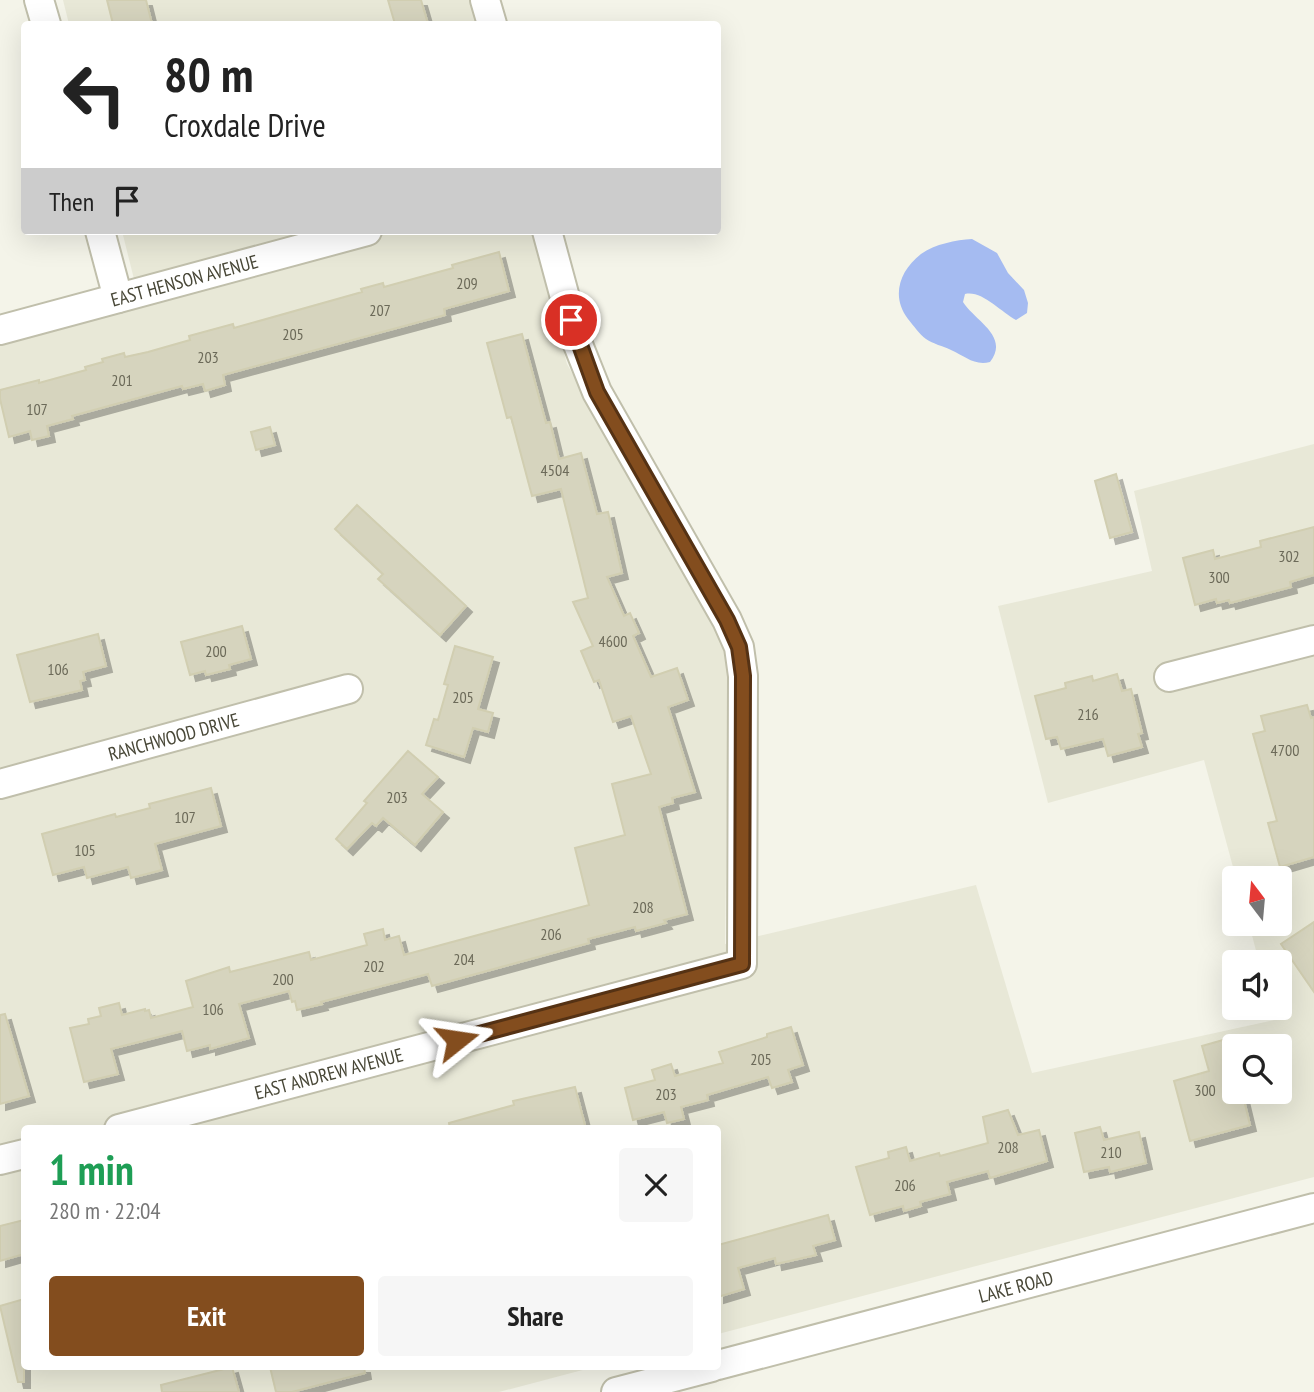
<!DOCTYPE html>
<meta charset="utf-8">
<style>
:root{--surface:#fff;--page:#f6f6f6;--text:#222;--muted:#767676;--accent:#834d1e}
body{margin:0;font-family:"PT Sans Narrow",sans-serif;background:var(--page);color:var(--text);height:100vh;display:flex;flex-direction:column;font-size:26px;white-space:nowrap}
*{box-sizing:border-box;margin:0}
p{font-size:23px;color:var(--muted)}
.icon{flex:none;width:38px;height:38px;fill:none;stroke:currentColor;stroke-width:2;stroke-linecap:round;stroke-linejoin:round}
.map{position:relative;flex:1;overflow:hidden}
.side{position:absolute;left:21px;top:1125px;width:700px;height:245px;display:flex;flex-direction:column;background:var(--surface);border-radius:7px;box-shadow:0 7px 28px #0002}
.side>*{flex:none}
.hud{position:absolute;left:21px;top:21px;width:700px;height:214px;border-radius:7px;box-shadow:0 7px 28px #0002;background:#fff;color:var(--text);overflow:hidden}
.needle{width:46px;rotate:344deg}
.fabs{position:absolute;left:1222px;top:866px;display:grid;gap:14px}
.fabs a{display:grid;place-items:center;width:70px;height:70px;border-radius:7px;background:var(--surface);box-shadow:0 7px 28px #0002;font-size:35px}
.pin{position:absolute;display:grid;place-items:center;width:60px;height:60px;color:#fff;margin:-30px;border:4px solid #fff;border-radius:50%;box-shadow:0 2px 7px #0007}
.me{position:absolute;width:77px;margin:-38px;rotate:75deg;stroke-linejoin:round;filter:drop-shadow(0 0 5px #0008)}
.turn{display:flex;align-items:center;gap:24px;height:147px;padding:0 28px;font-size:32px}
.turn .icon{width:91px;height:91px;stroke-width:2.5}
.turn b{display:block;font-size:49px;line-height:60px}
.then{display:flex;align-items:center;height:66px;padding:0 28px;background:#0003;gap:14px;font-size:26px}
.round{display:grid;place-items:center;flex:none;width:74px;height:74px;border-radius:7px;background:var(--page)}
.headline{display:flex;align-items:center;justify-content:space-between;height:119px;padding:0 28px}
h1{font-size:42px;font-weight:700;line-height:52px;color:#1e9e55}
.cta{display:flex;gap:14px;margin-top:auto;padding:14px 28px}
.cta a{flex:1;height:80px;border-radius:7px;background:var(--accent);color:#fff;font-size:28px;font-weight:700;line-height:80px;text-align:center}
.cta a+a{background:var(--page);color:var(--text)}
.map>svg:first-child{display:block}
.residential{fill:#e8e8d7;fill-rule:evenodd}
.water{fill:#a5bbf1}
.building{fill:#d6d4be;stroke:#d1ceb1;stroke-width:2;filter:url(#shadow)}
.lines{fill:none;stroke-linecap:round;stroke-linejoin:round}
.street-casing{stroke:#c0bfab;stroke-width:32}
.street{stroke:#fff;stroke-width:28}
.route-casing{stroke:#553214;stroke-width:18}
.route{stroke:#834d1e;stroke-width:12}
.labels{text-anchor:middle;stroke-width:5;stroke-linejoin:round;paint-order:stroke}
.number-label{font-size:16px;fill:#6c6a59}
.street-label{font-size:19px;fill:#484737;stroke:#fff}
</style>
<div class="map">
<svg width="1314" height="1392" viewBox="0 0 1314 1392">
<defs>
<filter id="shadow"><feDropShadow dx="6" dy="6" stdDeviation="0" flood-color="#0004"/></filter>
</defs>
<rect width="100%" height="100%" fill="#f4f4e9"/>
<!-- residential -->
<path class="residential" d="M63,0h408l7,24h-409z
M122,231h410l35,133 162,287 -4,293 251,-59 56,188 242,-53 -3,-12h8v-46h-20l-10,-38h30v-46h-43l-32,-118 -156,43 -50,-197 154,-35 -18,-80 180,-47v733l-596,157v-205h-694v238h570l-95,25h-499v-1046l141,-39zM1234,1046h45v46h-45z"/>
<!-- water -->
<path class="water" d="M972,239l25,14 11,20 16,17 4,13 -1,10 -11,7c-15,-8 -34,-30 -51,-26l-2,8c12,19 47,34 27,60 -16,4 -25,-6 -39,-12 -8,-4 -18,-6 -25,-11 -7,-5 -12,-13 -18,-20 -17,-22 -9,-48 13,-65 14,-10 35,-14 51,-15z"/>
<!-- building -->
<path class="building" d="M107,0h39l6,24h-39z
M388,0h33l7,24h-33z
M499,252l10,39 -65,18 1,6 -222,60 2,10 -20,6 -2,-7 -20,5 -1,-3 -110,30 1,3 -26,7 2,10 -17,4 -2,-9 -21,6 -9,-38v-9l39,-10v3l47,-13 -1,-3 18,-5 -1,-3 22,-6 1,4 23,-5 42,-12 -1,-4 44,-12 1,4 128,-36 -1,-3 22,-6 1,4 69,-19 -1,-3z
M522,334l24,89 4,-1 9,37 22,-6 16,61 11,-2 14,61 -15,4 17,39 6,-3 9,20 -6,3 18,41 26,-9 11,32 -20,7 27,85 -23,6 1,5 -14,4 28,107 -23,6 2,3 -30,8 -1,-4 -47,12 1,4 -157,43 -4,-12 -107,28 1,2 -25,6 -2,-9 -3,1 -3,-11 -50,13 10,34 -39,11v-4l-23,6 -5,-20 -71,18 7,25 -34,8 -14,-54 19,-4 -1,-5 13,-3 -2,-8 20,-5 3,12 23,-6v2l4,-1 2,8 42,-11 -7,-26 43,-14 1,5 79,-20 2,8 56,-15 -3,-11 19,-5 2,11 14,-4 5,19 185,-50 -14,-57 50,-13 -13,-51 39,-10 -20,-58 -18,6 -14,-42 -5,2 -13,-31 12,-5 -20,-44 15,-4 -27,-109 -29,7 -21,-79 -4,1 -20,-75z
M270,427l5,18 -19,5 -5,-18z
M1116,474l16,58 -22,6 -15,-57z
M357,505l109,101 -26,29 -62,-56 5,-5 -48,-45z
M1314,527v48l-24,7 1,5 -61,16 -1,-3 -12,3 -1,-4 -21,6 -12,-47 30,-8 2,9 46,-12 -1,-6z
M242,626l9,33 -22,6 1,4 -24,6 -1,-4 -15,4 -9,-33z
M98,634l8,32 -23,6 2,8 -5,1 2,9 -52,12 -13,-47z
M455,646l38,11 -15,52 15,4 -5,19 -15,-4 -9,29 -38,-12 8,-26 4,1 10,-35 -4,-1z
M1117,674l5,17 9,-2 11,44 -4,1 4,13 -34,9 -5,-17 -42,10 -4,-12 -11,2 -11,-43 31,-8 -1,-5 27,-7 1,5z
M1307,705l4,13 3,-1v140l-34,10 -12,-44 9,-2 -24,-87 12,-3 -4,-15z
M408,751l30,26 -16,17 21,18 -28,33 -32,-27 -7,8 -4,-3 -25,26 -11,-10 31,-36 -3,-2z
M211,788l10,38 -66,18 7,26 -31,8 -3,-11 -41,11 -3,-11 -31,8 -11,-41 73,-20 1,3 34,-9 -1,-4z
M1314,922v70l-33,-48z
M5,1014l24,82 -29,8v-89z
M791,1027l12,38 -15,5 4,12 -20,6 -4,-11 -61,18 1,5 -27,7 3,12 -17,4 -3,-11 -31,8 -8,-32 30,-8 -3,-10 19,-6 4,12 48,-13 -4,-11 48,-15v-3z
M1230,1038l4,16v38h8l8,33 -60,16 -16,-60 35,-10 -7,-25z
M575,1087l11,42h-136l-1,-6 65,-18 -1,-4z
M1008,1110l10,25 21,-5 8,31 -57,17 -2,-7 -41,11 3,12 -30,8 1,4 -17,5 -1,-5 -33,9 -14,-48 33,-9 -1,-6 18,-5 4,14 29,-8 1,3 48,-13 -5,-26z
M1100,1127l4,13 35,-8 7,31 -36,9 -1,-5 -25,5 -9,-39z
M828,1215l7,25 -22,6 3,9 -40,9 -1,-6 -37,10 6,21 -26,8v-52z
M24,1220v34l-24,7v-35z
M24,1299v83h-6l-18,-76z
M232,1367l7,25h-77l-1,-7z
M270,1367h94l1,6 -73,19h-16z"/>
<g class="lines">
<!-- street casing -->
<g class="street-casing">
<g id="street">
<path d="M39,0l7,24"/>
<path d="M485,0l7,24"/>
<path d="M100,231l18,67"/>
<path id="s1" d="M0,330l367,-99"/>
<path d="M1169,677l145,-37"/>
<path id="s2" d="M0,784l348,-95"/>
<path id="s3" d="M119,1129l623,-165 1,-288 -4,-29 -12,-27 -130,-228 -20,-50 -30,-111"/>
<path d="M0,1160l24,-6"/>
<path id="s4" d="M718,1365l596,-157"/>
<path d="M616,1392l96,-25"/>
</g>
</g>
<!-- street -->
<use href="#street" class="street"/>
</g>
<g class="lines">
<!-- route casing -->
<g class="route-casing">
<path id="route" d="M457,1040l285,-76 1,-288 -4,-29 -12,-27 -130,-228 -26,-72"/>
</g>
<!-- route -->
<use href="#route" class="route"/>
</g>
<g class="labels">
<!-- number labels -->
<g class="number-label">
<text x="467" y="289">209</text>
<text x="380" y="316">207</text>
<text x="293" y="340">205</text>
<text x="208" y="363">203</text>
<text x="122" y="386">201</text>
<text x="37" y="415">107</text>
<text x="555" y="476">4504</text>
<text x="1289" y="562">302</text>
<text x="1219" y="583">300</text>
<text x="613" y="647">4600</text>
<text x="216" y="657">200</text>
<text x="58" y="675">106</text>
<text x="463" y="703">205</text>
<text x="1088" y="720">216</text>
<text x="1285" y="756">4700</text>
<text x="397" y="803">203</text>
<text x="185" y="823">107</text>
<text x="85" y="856">105</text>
<text x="643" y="913">208</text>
<text x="551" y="940">206</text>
<text x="464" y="965">204</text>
<text x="374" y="972">202</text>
<text x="283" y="985">200</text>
<text x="213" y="1015">106</text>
<text x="761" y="1065">205</text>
<text x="1205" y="1096">300</text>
<text x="666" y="1100">203</text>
<text x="1008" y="1153">208</text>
<text x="1111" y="1158">210</text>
<text x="905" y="1191">206</text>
</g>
<!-- street labels -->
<g class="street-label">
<text dy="7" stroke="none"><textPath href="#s1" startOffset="191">EAST HENSON AVENUE</textPath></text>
<text dy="7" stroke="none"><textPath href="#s2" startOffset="180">RANCHWOOD DRIVE</textPath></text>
<text dy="7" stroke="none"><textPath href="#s3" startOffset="217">EAST ANDREW AVENUE</textPath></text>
<text dy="7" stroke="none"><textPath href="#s4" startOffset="308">LAKE ROAD</textPath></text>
</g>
</g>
</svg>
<div class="fabs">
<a><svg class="needle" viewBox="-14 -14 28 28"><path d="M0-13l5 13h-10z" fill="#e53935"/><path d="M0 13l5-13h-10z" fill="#767676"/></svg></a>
<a><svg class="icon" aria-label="sound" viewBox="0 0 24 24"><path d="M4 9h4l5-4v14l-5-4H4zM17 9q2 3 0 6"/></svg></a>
<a><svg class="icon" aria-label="search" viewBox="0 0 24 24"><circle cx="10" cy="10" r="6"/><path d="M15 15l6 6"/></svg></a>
</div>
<div class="pin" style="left:571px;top:320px;background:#d93025"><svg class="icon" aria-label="arrive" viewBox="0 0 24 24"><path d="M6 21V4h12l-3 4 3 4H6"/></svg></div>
<svg class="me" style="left:457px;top:1040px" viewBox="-20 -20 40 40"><path d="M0-17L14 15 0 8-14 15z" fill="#834d1e" stroke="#fff" stroke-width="4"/></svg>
<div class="hud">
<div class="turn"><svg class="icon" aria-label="left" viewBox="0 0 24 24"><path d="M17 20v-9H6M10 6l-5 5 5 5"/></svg><div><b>80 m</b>Croxdale Drive</div></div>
<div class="then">Then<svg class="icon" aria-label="arrive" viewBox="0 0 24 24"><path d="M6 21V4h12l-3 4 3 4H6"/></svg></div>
</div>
<section class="side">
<div class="headline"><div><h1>1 min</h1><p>280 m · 22:04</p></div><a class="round"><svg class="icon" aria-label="close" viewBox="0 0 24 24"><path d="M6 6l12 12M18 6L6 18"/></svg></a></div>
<div class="cta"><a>Exit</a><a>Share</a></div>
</section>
</div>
